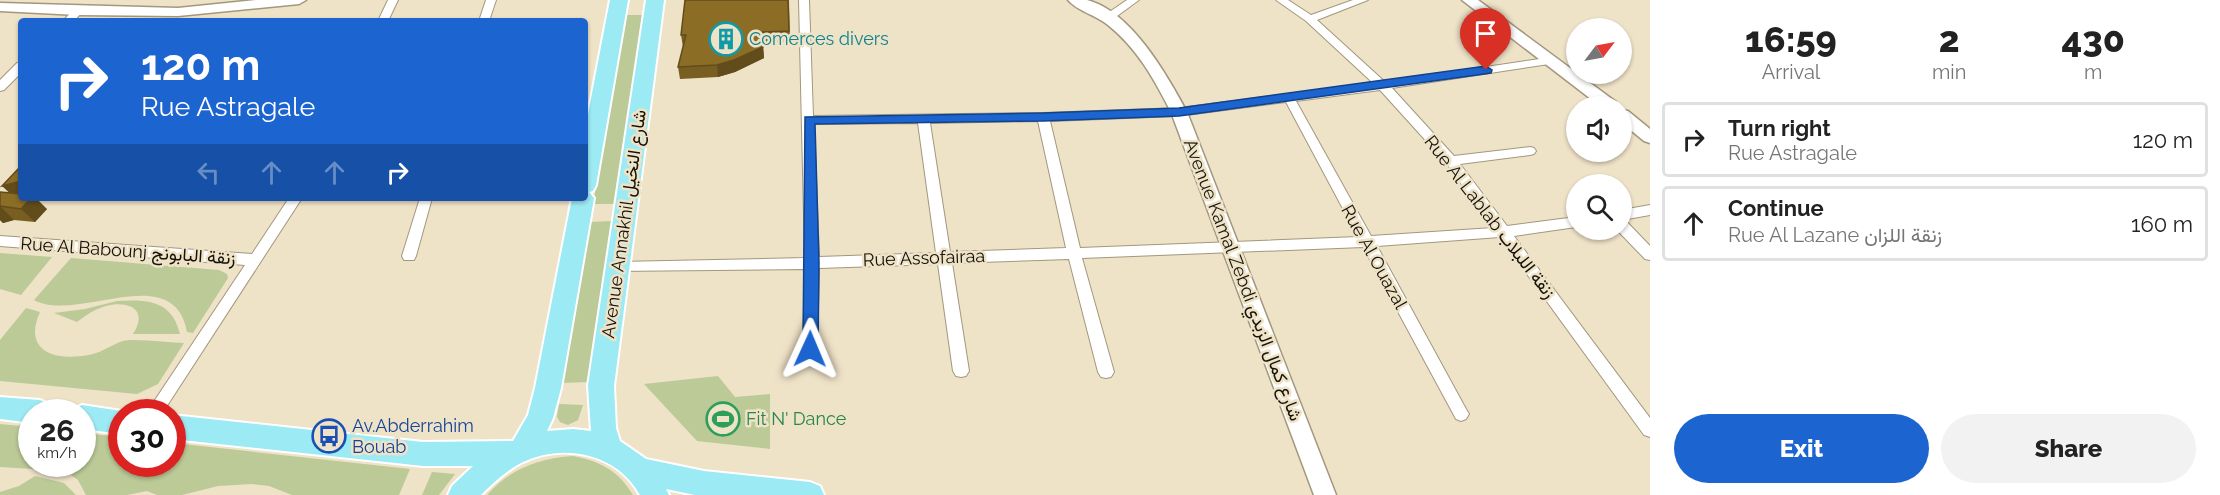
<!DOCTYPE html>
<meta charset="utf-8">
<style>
:root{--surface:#fff;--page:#f2f2f2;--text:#222;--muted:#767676;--line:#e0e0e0;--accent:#1c65d1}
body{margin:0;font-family:Raleway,Vazirmatn,sans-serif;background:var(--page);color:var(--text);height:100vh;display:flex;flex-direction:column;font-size:22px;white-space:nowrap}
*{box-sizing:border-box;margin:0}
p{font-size:20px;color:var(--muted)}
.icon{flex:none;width:33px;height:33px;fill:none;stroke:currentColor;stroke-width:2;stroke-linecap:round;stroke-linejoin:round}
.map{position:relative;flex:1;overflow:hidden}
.side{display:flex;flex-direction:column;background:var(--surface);width:570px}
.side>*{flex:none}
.hud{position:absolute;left:18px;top:18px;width:570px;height:183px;border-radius:6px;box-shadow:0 2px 4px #0004;background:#1c65d1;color:#fff;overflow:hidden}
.needle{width:39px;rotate:58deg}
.buttons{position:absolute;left:1566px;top:18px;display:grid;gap:12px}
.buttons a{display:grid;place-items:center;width:66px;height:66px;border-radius:50%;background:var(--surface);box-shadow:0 2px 4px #0004;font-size:30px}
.speed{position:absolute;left:18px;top:399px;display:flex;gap:12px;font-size:30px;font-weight:700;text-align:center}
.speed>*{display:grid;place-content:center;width:78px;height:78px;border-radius:50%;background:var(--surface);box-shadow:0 2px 4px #0004;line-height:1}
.speed small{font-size:15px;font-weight:400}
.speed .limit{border:9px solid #d22;background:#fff;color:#111}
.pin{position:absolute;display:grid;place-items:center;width:51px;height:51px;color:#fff;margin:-62px -26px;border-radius:50% 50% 50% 0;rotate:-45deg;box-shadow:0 0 6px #0007}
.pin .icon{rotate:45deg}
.me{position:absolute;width:66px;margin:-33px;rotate:1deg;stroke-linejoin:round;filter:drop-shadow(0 0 4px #0008)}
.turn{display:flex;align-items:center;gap:21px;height:126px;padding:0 24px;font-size:27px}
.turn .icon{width:78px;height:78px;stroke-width:2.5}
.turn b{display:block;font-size:42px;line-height:51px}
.lanes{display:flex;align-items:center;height:57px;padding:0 24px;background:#0003;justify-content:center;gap:30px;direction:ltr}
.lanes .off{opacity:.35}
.eta{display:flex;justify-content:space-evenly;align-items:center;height:102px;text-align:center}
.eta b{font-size:36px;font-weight:800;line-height:42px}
.action{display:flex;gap:12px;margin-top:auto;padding:12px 24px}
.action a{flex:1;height:69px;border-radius:36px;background:var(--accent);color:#fff;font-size:24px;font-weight:800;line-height:69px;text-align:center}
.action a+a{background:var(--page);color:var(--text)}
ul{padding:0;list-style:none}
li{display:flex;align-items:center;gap:18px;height:75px;margin:0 12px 9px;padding:0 12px;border:3px solid var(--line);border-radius:6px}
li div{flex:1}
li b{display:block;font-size:22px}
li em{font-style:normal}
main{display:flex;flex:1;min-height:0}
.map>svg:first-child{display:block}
.green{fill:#bbca97}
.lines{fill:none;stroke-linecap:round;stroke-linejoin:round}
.minor-casing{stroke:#a3977e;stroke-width:2}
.tertiary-casing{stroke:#a3977e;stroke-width:3}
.primary-casing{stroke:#fff;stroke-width:4}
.minor{fill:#fff;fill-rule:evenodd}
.tertiary{fill:#fff;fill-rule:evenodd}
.primary{fill:#9ceaf4;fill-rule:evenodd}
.wall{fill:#785e21}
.shaded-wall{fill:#624c1b}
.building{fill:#8c6d26;stroke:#624c1b;stroke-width:1.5}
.route{fill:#1c65d1;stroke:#124288;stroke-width:1.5}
.labels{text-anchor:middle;stroke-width:5;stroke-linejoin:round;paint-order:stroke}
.culture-label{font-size:18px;fill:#0d838f;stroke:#eee2c7;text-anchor:start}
.street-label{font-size:18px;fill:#161209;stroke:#eee2c7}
.leisure-label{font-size:18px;fill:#27864d;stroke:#eee2c7;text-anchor:start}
.transit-label{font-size:18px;fill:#164399;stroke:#eee2c7;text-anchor:start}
</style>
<main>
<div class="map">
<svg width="1650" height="495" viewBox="0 0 1650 495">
<rect width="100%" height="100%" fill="#eee2c7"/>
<!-- green -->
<path class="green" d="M624,15h18l-27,189h-22z
M612,221l-24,161 -27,1 28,-161z
M0,253l52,4 -31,38 -21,-6z
M71,258l148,12 8,4 1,4 -35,55 -6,-1c-13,-74 -111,-8 -153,-32z
M117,301c30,-2 55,-1 63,33h-47c16,-24 -4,-34 -27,-28 -11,3 -20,9 -29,16l-23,-9 31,-4z
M26,308l14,4c-19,42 20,50 53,42 11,-3 20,-10 30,-13 12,-3 47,2 61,2l-26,41 -21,10 -137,-13v-41z
M718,376l17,21 35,-3v55l-73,-8 -53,-57z
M559,404l24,1 -5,15 -10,5 -8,-3 -3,-5z
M0,424l31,3 1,37h50l1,-31 38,4 1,27h50l1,-21 237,26 -11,26h-107l-23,-9 -18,-2 -33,2 -36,9h-25l-10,-4 -20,4h-41l-8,-15 -13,-9 -65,-4z
M573,456c27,5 46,15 60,39h-146c23,-26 52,-37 86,-39z
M432,472l23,2 -16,21h-17z
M35,476l29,7 12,12h-76v-3l19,-6z"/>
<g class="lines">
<!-- minor casing -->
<g class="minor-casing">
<path id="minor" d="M388,0h10l-10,21h-10z
M486,0h10l-7,21h-10z
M799,0h10l4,116 230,-3 136,-5 194,-25 -67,-62 -30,-21h12l23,15 42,-15h15l-51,20 68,62 168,-25 2,3 -6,4 -157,24 62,68 76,-9 4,1 2,3 -2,3 -4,1 -70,9 47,62 69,-9v10l-62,9 136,182v19l-6,-2 -144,-198 -123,9 89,163 3,5 -3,5 -5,2 -5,-2 -93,-172 -281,11 32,114 -3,5 -5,1 -5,-1 -3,-5 -29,-113 -117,4 17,108 -3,5 -5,1 -5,-1 -3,-5 -15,-107 -119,4 -2,81 -2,4 -5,2 -5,-2 -2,-4 2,-80 -192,2 -2,-4 2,-4 5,-1 187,-4zM1380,90l67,74 46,64 -122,8 -75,-135zM1286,102l72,135 -278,11 -30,-127 129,-5zM1038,121l28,127 -116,4 -20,-129zM918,123l18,130 -117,4 -5,-133z
M1127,0h12l-26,19h-8v-4z
M78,8l5,3 -9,10h-11l11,-12z
M21,62v11l-17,17 -4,1v-11l17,-17z
M289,198h13l-139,214h-16l98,-147 -245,-19v-10l252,18z
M420,198h12l-16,58 -2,4h-10l-2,-4z
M1650,205v10l-28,5v-10z
M1622,221l5,1 23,24v14l-5,-1 -28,-29h5z"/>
</g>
<!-- tertiary casing -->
<g class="tertiary-casing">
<path id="tertiary" d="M256,0h50l-7,4 -121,12 -100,-1 -78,-4v-8l178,5z
M1068,0c6,0 13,0 19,0 44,11 80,75 100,112l149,383h-22l-143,-383c-17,-33 -34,-64 -63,-87 -12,-10 -31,-14 -40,-25z
M1462,0h16l138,102 2,4h-18z
M1622,110l6,1 22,18v14l-6,-2 -22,-18z"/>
</g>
<!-- primary casing -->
<g class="primary-casing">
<path id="primary" d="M610,0h18l-32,185 -3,6 -4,1 5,6 -33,190 -8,30 -6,13 26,-2 18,2 -3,-45 58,-386h18l-50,386 2,42 4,13 26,18 58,12 106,11 10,4 4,9h-129l-29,-6 3,6h-29c-23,-42 -77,-53 -119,-32 -15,8 -28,20 -40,32h-33l4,-9 21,-20h-50l-251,-27v-24l251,27 90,-1 15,-26 7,-27 37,-190h13v-68z
M0,397l40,3 9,4 4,8h-21v11l-32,-4z
M82,405l46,7h-6v22l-40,-5v-17h-11l2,-3z"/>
</g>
<!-- minor -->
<use href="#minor" class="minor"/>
<!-- tertiary -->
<use href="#tertiary" class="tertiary"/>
<!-- primary -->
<use href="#primary" class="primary"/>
</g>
<!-- wall -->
<path class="wall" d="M789,0l1,42 -27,2 1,14 -29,14 -17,5 -38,2 -2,-12 5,-20 -2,-12z
M0,192l10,1 37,16 -12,13 -21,-2 -11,3 -3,-3z"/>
<!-- shaded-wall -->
<path class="shaded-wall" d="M763,47l1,11 -29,14 -17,5 -1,-12z
M21,181v17l-5,1 -14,-13z
M31,198h5l11,11 -12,13 -14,-13z
M0,206l14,14 -11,3 -3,-3z"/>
<!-- building -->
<path class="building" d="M685,0h103l1,31 -27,1 1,15 -29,13 -17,5 -39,2 8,-32h-5z
M21,166v15l-19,5z
M0,192l21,2v4h10l-10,11 -21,-3z"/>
<!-- route -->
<path class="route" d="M1486,66l6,4 -1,3 -312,43 -136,5 -228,3 4,139 -1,86 -2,4 -6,2 -5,-2 -2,-4 2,-232 238,-4 136,-5z"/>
<!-- icons -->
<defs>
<g id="building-ring" transform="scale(1.725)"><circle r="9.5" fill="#eee2c7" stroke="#0f9aa8" stroke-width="1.5"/><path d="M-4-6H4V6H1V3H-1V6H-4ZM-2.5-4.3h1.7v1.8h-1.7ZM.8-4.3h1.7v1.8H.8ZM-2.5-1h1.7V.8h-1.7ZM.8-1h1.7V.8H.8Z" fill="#0f9aa8"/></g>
<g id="stadium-ring" transform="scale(1.725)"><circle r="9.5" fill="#eee2c7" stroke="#2e9e5b" stroke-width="1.5"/><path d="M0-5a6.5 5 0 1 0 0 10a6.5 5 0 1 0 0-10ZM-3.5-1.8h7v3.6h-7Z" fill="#2e9e5b"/></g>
<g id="bus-ring" transform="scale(1.725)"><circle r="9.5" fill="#eee2c7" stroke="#1a4fb4" stroke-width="1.5"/><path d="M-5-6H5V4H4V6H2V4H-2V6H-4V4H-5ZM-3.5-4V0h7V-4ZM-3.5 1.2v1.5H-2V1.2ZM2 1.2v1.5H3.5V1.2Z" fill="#1a4fb4"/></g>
</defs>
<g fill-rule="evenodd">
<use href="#building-ring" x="726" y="39"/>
<use href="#stadium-ring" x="723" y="419"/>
<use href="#bus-ring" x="329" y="436"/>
</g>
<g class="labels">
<!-- culture labels -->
<g class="culture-label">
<text x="749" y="45">Comerces divers</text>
</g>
<!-- street labels -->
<g class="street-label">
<text transform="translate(1490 217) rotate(52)" y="6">Rue Al Lablab زنقة اللبلاب</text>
<text transform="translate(624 224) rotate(-82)" y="6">Avenue Annakhil شارع النخيل</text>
<text transform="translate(128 251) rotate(4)" y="6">Rue Al Babounj زنقة البابونج</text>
<text transform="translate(1374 257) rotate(61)" y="6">Rue Al Ouazal</text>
<text transform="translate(924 258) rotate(-2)" y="6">Rue Assofairaa</text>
<text transform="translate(1243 280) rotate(69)" y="6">Avenue Kamal Zebdi شارع كمال الزبدي</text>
</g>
<!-- leisure labels -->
<g class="leisure-label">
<text x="746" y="425">Fit N' Dance</text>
</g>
<!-- transit labels -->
<g class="transit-label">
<text x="352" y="432">Av.Abderrahim<tspan x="352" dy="21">Bouab</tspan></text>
</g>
</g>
</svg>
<div class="buttons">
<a><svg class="needle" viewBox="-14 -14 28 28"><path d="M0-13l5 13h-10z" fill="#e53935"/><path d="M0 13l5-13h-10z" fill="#767676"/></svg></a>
<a><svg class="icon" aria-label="sound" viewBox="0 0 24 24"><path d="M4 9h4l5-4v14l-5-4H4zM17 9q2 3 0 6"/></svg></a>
<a><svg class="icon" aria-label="search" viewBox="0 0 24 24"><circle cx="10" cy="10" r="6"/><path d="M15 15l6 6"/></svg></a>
</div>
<div class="speed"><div>26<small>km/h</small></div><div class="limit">30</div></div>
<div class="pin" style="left:1486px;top:70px;background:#d93025"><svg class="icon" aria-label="arrive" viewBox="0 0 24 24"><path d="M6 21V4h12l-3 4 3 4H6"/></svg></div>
<svg class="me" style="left:810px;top:349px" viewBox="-20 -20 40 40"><path d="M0-17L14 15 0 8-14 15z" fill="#1c65d1" stroke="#fff" stroke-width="4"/></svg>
<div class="hud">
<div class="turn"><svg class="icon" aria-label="right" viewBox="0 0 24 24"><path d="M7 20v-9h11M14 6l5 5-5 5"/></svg><div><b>120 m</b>Rue Astragale</div></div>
<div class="lanes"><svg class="icon off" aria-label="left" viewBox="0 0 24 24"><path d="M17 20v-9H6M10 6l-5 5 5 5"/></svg><svg class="icon off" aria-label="ahead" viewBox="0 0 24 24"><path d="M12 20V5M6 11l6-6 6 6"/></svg><svg class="icon off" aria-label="ahead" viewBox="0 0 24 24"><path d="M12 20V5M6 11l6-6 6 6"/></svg><svg class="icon" aria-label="right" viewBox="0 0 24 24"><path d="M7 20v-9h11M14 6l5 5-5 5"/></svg></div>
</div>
</div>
<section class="side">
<div class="eta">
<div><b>16:59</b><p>Arrival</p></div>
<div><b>2</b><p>min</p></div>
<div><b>430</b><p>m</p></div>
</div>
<ul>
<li><svg class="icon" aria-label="right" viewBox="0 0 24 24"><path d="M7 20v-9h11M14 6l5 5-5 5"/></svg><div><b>Turn right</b><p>Rue Astragale</p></div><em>120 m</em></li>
<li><svg class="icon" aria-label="ahead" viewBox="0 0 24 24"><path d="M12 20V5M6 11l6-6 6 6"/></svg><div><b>Continue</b><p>Rue Al Lazane زنقة اللزان</p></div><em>160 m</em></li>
</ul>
<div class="action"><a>Exit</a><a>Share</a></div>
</section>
</main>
